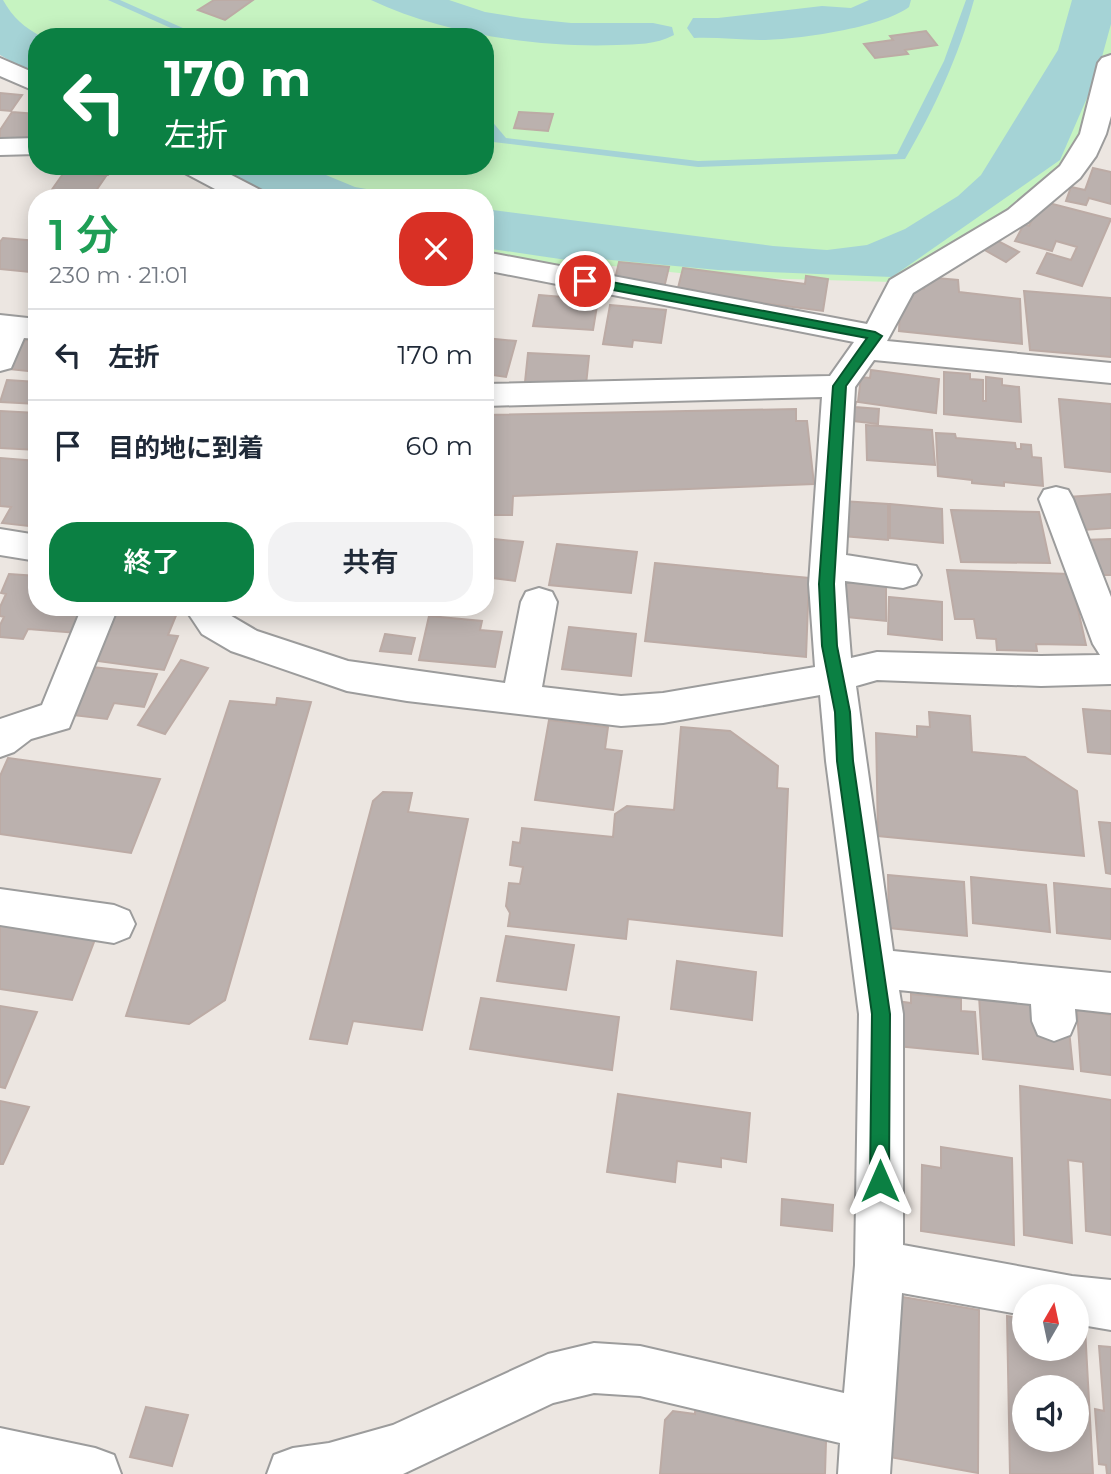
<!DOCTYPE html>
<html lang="ja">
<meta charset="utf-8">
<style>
:root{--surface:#fff;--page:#f2f2f3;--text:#1f2937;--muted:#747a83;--line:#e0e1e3;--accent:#0b8043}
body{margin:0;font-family:Montserrat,"Noto Sans JP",sans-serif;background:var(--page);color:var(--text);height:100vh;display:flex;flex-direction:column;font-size:26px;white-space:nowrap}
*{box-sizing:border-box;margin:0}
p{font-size:23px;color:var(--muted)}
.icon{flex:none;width:38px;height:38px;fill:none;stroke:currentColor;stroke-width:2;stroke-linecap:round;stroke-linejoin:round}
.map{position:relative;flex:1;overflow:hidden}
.details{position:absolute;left:28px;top:189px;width:466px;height:427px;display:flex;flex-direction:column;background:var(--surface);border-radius:28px;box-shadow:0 4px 18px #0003}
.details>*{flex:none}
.hud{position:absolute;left:28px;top:28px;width:466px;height:147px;border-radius:28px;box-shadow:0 4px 18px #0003;background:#0b8043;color:#fff;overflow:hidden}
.needle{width:46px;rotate:9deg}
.controls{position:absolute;left:1012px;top:1284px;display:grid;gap:14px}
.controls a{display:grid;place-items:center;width:77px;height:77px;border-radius:50%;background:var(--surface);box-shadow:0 4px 18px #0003;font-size:35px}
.pin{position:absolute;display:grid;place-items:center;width:60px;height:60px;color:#fff;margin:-30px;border:4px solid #fff;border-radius:50%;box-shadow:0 2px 7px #0007}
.me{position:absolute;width:77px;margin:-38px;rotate:0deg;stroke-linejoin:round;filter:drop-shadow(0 0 5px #0008)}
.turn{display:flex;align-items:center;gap:24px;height:147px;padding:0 21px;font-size:32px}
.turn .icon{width:91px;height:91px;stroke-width:2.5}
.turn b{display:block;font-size:49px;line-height:60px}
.round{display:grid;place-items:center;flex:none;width:74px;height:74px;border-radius:28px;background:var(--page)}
.headline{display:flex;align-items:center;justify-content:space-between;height:119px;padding:0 21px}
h1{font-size:42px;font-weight:600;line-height:52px;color:#1e9e55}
.action{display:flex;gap:14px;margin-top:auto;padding:14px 21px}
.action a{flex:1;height:80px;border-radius:28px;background:var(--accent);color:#fff;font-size:28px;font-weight:600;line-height:80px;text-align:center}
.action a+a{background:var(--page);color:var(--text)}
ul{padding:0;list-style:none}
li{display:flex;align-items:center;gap:21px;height:91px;padding:0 21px;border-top:2px solid var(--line)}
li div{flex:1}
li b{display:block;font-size:26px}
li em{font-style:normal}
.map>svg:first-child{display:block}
.park{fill:#c6f3c1}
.water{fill:#a5d3d6}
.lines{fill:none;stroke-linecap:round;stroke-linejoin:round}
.stream{fill:#a5d3d6;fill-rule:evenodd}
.building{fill:#bbb1ae;stroke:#bcaba5;stroke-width:2;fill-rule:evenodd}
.minor-casing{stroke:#9c9c9c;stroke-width:4}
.minor{fill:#fff;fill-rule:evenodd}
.route{fill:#0b8043;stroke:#07532c;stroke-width:2}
</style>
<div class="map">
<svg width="1111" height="1474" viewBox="0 0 1111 1474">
<rect width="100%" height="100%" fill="#ece6e1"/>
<!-- park -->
<path class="park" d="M0,0h1111v60l-40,103 -80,66 -98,53 -175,-5 -125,-13 -28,4 -80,-18v-52h-206l-64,-32h270v-129h-448l-37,18z"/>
<!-- water -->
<path class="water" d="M0,0h3c10,18 21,27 39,37h-5v39l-37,-21z
M371,0h78l36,12 37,6 49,5h82l19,4 2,8c-19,10 -37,9 -57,10 -79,3 -174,-11 -246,-45z
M869,0h42l-2,7c-28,21 -113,33 -149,33 -22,0 -44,-3 -66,-2l-7,-10 6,-10h25l104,-12 29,2z
M1072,0h39v24l-14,51 -37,85 -168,117 -174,-7 -128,-12 -23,2 -82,-12v-39l288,37 54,4 40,-5 38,-16 53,-33 23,-21 77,-125z
M215,166h89l51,21 62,11h-138z"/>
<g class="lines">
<!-- stream -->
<path class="stream" d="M108,0h12l83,37h-12z
M966,0h8c-15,55 -40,110 -69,159l-207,8 -213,-26v-6l9,2 -9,-12v-6h5l16,19 192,23 199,-7 47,-93z"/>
</g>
<!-- building -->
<path class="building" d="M214,0h39l-28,20 -27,-10z
M926,31l11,14 -32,5 3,4 -33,4 -11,-14 29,-4 -3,-4z
M0,93l22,2 -11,16 -11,-1z
M12,112l25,2v24l-11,-1 -2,3 -24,-2v-8z
M519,112l34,2 -5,17 -34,-3z
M69,166h45l-6,9 -41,-5z
M1093,168l18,4v32l-22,-6 -3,7 -20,-4 5,-14 14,3z
M65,171l41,5 -15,22h-45z
M1041,201l70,18 -29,67 -45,-13 10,-20 24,7 6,-13 -21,-6 -4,10 -37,-10 9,-17 5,2z
M3,238l34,3v19l-7,12 -30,-3v-27z
M994,239l25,13 -13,10 -25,-14z
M619,262l50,5 -5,21 -50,-5z
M683,268l122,16 1,-8 22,3 -5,32 -146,-19z
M925,277l33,3 1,12 61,7 2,45 -123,-13 1,-24 6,1 2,-21 16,2z
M1024,291l87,7v59l-81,-7z
M539,295l59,5 -5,30 -60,-4z
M610,305l56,5 -5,33 -28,-3 -1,7 -29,-3z
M485,338l31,3 -10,36 -21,-3z
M25,340l12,1v31l-29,-3z
M528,353l61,3 -3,29 -61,-3z
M871,370l68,9 -3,34 -78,-11 3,-25 9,1z
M944,372l26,2v5l13,1v21h3v-24l16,2v6l17,2 2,35 -77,-8z
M7,380l30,2v22l-37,-2z
M1059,399l52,5v68l-46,-5z
M845,401l11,1 -1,5 24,2 -1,15 -33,-4z
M796,409v12h11l7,63 -301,12 -1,19h-27v-100z
M0,411l37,2v37l-37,-2z
M866,425l66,5 3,35 -68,-5z
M936,433l19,1 1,4 59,5 1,6h5v-5l10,1 1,12 9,1 2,28 -39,-4v4l-32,-3v-3l-34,-4z
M0,458l37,3v66l-35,-4 9,-16 -11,-1z
M1111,494v34l-28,2 -14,-33z
M842,501l46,3v36l-45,-4z
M890,504l52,5 1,34 -53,-5z
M951,510l88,2 11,51 -89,-1z
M485,538l38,4 -8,39 -30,-4z
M1111,539v36h-15l-13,-35z
M557,544l80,8 -6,41 -82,-8z
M655,563l154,15 -3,79 -161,-16z
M947,570l123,4 16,71 -50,-1 1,7 -40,-1 -1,-11 -19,-1 -3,-19h-19z
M9,574l28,2v31h51l-10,26 -50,-4 -5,10 -23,-2v-12l4,-8 -4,-1v-9l6,-13 -5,-1z
M838,581l48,5v35l-49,-5z
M889,597l53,5v38l-54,-6z
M113,607l64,6 -9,22 10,1 -14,34 -74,-10z
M429,616l53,5 -2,9 22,2 -7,35 -76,-7z
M569,627l67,7 -5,42 -69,-7z
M385,634l30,4 -4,16 -31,-3z
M181,660l27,8 -43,66 -27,-9z
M92,667l65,7 -13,33 -30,-4 -7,16 -35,-4z
M277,698l34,4 -86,298 -36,24 -63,-8 104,-315 46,4z
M1083,709l28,2v43l-23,-2z
M929,712l41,4 2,36 53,5 52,34 7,65 -206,-20 -2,-103 41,4v-11l13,1z
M549,720l59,7 -3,22 17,2 -9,59 -78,-10z
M681,727l49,4 48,35 -1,22 11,1 -6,147 -154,-17 -2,20 -118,-13 2,-13 -4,-7 3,-23 11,1 3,-17 -13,-2 3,-23 7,1 2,-15 91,9 2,-23 12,-8 47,4z
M8,758l152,21 -29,74 -131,-19v-58z
M383,792l29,1 -4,19 60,7 -46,211 -69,-9 -6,23 -37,-5 63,-238z
M1099,822l12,1v51l-5,-1z
M888,875l76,7 3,54 -78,-8z
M971,877l75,8 4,47 -77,-9z
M1054,883l57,6v50l-54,-6z
M0,920l97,14 -25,66 -72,-11z
M506,936l68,9 -8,45 -69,-9z
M677,961l79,11 -4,48 -81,-11z
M911,994l50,5v12l14,1 3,42 -81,-8 -1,-45 15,2z
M979,996l55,5 35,29 4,39 -90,-10z
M481,998l138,19 -7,53 -142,-21z
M0,1006l37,6 -32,76 -5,-1z
M1077,1010l34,5v60l-30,-4z
M1020,1086l91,14v135l-25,-4 -3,-69 -15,-2 4,83 -48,-8z
M618,1094l132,19 -4,49 -25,-4v9l-44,-6 -2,21 -68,-10z
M0,1101l29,6 -26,57h-3z
M941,1147l71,11 2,87 -93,-14 1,-66 19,3z
M782,1199l51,6 -1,26 -51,-6z
M891,1295l88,15 -1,163 -94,-17z
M1007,1316l17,3v30h52v-22l9,1 8,146h-83zM1024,1388h52v52h-52z
M1099,1346l12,1v127h-4l-1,-9 -7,-1 -4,-55 9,2z
M696,1390l42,8 -2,23 85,14 5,6 -1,33h-165l5,-54 8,-9 22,3z
M146,1407l42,8 -16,51 -42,-9z"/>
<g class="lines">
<!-- minor casing -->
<g class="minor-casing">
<path id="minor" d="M1111,55v61l-5,18 -10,22 -16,22 -52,44 -115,71 -26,48 224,22v20l-237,-23 -19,27 -9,168 70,11 5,9 -5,9 -13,4 -58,-7v3l6,74 26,-6 164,4 59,-1 -7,-11 -54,-145 5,-9 12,-3 12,3 5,9 38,98v87l-70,2 -164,-6 -21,6 37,265 218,22v40l-36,-4 1,12 -6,14 -16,6 -16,-6 -6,-14 -1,-17 -132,-14 4,24v231l169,31 39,4v50l-35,-6v-27h-52v18l-122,-22 -12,181h-52l2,-31 -200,-47 -46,-3 -41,10 -150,71h-136l7,-19 19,-7 36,-5 64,-18 155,-71 46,-11 46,3 204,47 11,-128 4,-251 -33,-253 -6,-66 -157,28 -42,3 -214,-25 -60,-10 -116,-40 -29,-17 -18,-27h38l6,7 29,17 91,30 157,22 16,-81 5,-10 13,-4 13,4 5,10 -15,85 79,9 42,-3 152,-26 -6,-83 13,-187 -337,9v-22l345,-8 24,-34 -369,-72v-18l382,72 23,-44 118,-70 52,-44 20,-32 18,-71 4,-5z
M0,58l37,16v18l-37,-16z
M37,138v16l-37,1v-16z
M179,166h35l50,26 4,6h-36l-49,-26z
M0,315l37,4v20l-13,-1 -13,30 -11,3z
M0,529l37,6v26l-37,-6z
M82,607h36l-49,121 -38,11 -17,13 -14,5v-38l42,-14z
M0,889l114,16 15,6 6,13 -6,13 -15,6 -114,-18z
M0,1428l95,20 19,7 7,19h-121z"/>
</g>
<!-- minor -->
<use href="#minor" class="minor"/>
</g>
<!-- route -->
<path class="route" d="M585,277l290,55 7,4 -36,50 -12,198 3,62 13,66 3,49 37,253 -1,167 -3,7 -6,3 -7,-3 -3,-7 2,-167 -35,-253 -2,-49 -13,-66 -3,-62 14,-198 34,-48 -286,-54v-6z"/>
</svg>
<div class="controls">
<a><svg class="needle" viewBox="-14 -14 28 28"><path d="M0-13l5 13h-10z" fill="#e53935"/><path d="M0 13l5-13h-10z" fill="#747a83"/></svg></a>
<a><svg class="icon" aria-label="sound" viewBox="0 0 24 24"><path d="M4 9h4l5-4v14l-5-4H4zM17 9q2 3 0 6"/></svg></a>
</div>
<div class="pin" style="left:585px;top:281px;background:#d93025"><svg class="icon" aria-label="arrive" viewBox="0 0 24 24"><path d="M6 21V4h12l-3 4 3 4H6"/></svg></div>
<svg class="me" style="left:880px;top:1181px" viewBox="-20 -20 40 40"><path d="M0-17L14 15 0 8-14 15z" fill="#0b8043" stroke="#fff" stroke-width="4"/></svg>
<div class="hud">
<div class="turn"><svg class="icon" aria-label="left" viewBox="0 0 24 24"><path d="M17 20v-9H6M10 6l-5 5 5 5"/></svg><div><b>170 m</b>左折</div></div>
</div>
<section class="details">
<div class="headline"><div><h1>1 分</h1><p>230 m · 21:01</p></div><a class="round" style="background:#d93025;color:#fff"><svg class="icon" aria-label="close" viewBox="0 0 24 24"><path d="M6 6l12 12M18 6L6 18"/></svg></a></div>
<ul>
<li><svg class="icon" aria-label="left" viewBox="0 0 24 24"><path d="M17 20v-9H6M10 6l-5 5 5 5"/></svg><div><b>左折</b></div><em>170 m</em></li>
<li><svg class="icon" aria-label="arrive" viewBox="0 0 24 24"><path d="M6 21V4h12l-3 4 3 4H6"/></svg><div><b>目的地に到着</b></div><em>60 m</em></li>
</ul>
<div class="action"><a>終了</a><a>共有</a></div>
</section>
</div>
